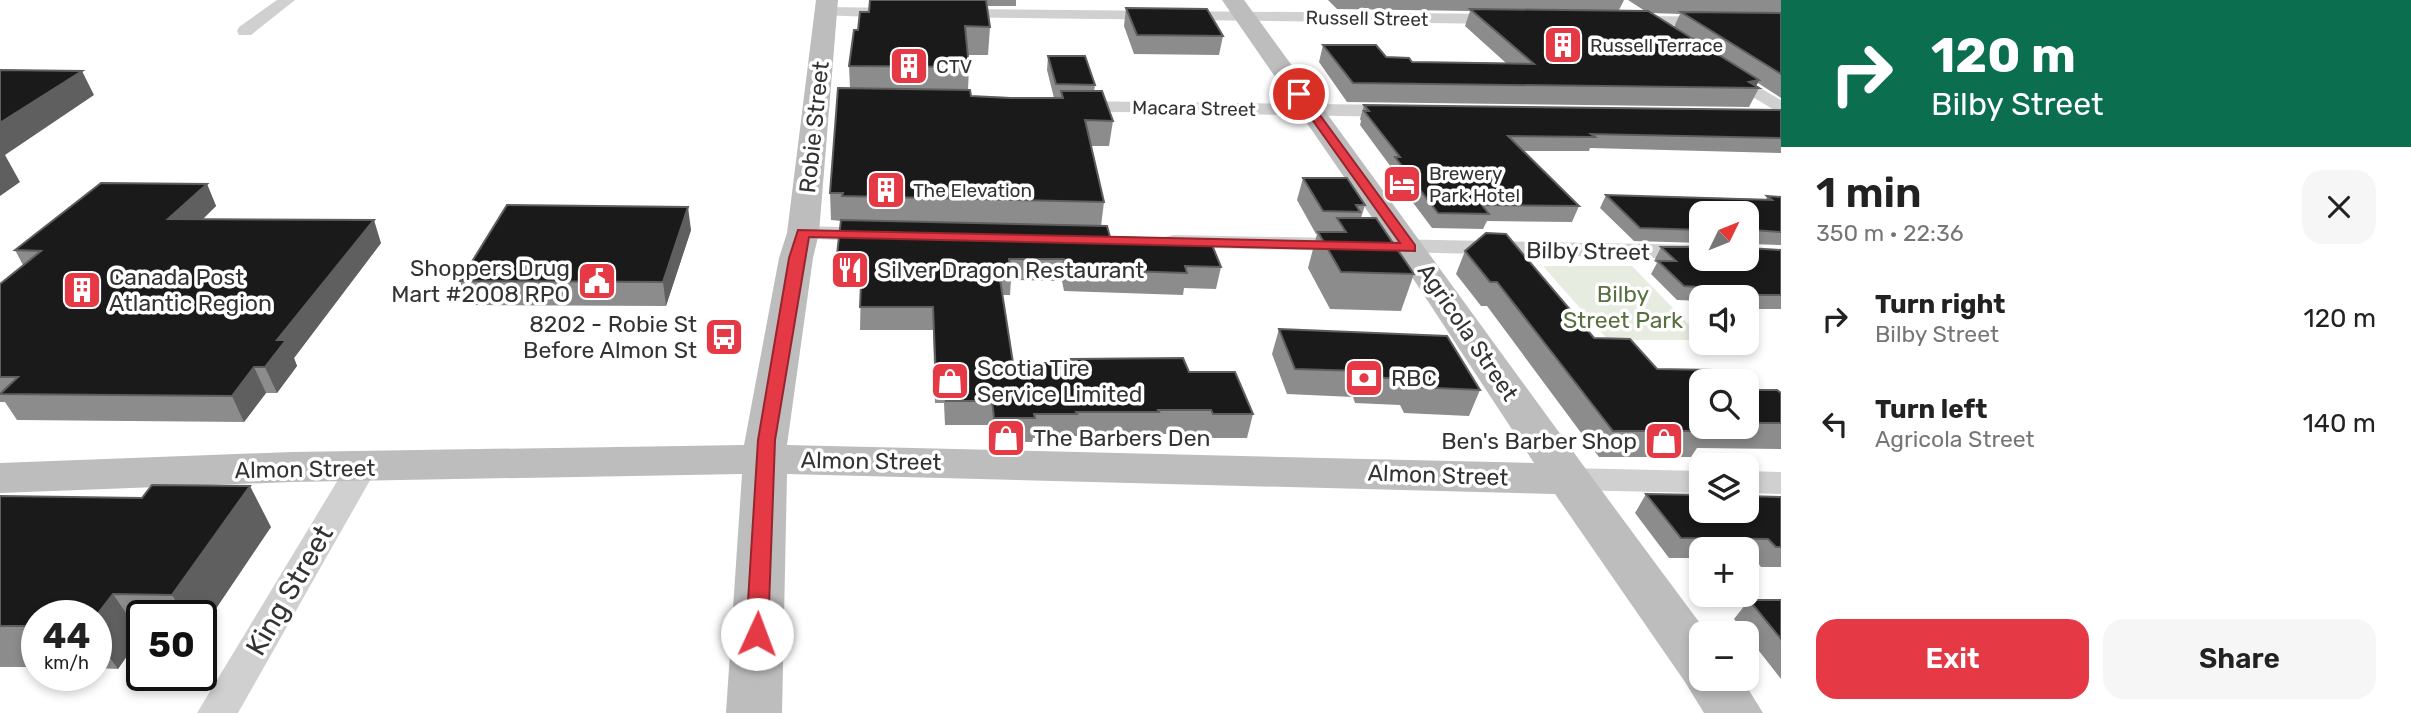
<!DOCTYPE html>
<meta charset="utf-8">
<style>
:root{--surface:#fff;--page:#f6f6f6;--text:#222;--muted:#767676;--accent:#e63946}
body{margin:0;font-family:Rubik,sans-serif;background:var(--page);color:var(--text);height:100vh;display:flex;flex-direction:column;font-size:26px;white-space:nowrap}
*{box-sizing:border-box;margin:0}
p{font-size:23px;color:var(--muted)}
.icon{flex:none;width:38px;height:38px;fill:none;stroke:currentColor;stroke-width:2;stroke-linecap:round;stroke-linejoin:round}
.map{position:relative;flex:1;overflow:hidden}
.side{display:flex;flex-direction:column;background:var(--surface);width:630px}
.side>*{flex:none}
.guide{background:#0b6e4f;color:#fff;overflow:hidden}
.needle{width:46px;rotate:47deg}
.tools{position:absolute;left:1689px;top:201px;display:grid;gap:14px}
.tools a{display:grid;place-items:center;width:70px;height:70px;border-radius:14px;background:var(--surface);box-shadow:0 4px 10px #0003;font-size:35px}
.speed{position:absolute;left:21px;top:600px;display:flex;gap:14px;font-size:35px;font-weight:700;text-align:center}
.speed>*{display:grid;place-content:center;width:91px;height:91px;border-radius:50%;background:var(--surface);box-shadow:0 4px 10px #0003;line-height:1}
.speed small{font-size:18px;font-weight:400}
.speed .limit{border:4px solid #111;border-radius:10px;background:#fff;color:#111}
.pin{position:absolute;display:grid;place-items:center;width:60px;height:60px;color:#fff;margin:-30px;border:4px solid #fff;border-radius:50%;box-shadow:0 2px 7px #0007}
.me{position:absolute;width:77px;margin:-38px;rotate:2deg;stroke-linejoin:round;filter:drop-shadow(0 0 5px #0008)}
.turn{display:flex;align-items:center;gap:24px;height:147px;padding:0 35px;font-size:32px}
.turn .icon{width:91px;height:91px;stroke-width:2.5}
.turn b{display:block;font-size:49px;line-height:60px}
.round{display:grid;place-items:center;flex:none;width:74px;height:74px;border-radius:21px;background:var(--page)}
.headline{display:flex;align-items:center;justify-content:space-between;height:119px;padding:0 35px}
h1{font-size:42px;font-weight:600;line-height:52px}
.cta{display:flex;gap:14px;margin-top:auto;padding:14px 35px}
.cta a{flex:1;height:80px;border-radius:21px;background:var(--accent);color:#fff;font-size:28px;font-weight:600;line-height:80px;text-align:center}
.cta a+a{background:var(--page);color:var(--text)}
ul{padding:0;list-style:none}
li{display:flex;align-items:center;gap:21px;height:105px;padding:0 35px}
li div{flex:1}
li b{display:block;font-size:26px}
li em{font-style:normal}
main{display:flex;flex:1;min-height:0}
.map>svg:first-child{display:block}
.green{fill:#e6ecdf}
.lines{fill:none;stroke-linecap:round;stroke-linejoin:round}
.street{fill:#d0d0d0;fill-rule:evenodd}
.secondary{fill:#bdbdbd;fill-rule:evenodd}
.wall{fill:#8c8c8c;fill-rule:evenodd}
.shaded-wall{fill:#5f5f5f}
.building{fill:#1a1a1a;stroke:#5f5f5f;stroke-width:2}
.route{fill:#e63946;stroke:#96252e;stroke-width:2}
.labels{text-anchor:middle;stroke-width:7;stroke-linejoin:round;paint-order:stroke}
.far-street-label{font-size:19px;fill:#333;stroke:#fff}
.far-poi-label{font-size:19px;fill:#333;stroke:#fff;text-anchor:start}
.street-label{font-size:23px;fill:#333;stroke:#fff}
.poi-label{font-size:23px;fill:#333;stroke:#fff;text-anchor:start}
.park-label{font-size:23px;fill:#56703f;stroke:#fff}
.near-street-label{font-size:28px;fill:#333;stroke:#fff}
</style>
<main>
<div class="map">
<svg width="1781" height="713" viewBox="0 0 1781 713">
<rect width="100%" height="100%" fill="#fff"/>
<!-- green -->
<path class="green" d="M1543,266h89l69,71v3h-93z"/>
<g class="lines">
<!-- street -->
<path class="street" d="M277,0h18l-44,35h-12l-2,-4 2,-4z
M826,7l71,1 8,5 -8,5 -77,-3 -2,-3z
M952,9l554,5 8,5 -8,5 -560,-7 -2,-3z
M1627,16l154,1v10l-160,-3 -2,-3 2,-3z
M1724,67l57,33v14l-63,-38 -3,-4 3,-4z
M1069,101l330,4 10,6 -10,6 -337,-6 -3,-4z
M803,226l74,2 8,2 4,5 -4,5 -8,2 -82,-4 -4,-5 4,-5z
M1173,235l528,10 1,14 -537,-12 -4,-5 4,-5z
M361,457l11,3 5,8 -139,245h-41l153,-253z
M1568,468l133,3v22l-133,-3 -11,-3 -5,-8 5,-8z
M1746,471l35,1v22l-35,-1z"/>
<!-- secondary -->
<path class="secondary" d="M816,0h22l-19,233 -6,25 -26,187 747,18 -141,-215 -171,-248h22c155,211 307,424 464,634h-7v45h41l21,34h-59l-19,-31 -130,-188 -768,-20 -5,239h-56l16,-239 -450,8 -292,11v-30l292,-11 452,-7 35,-187 8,-25z"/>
</g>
<!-- wall -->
<path class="wall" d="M870,0h146v6h-29l3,21 -2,28h-21l2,12 -1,23 3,6 83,2 -7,-28 1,-14 47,29 -1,6 19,30 -4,25h-18l13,56 -3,24 9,11 111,30 -5,22 -32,-1 -1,7 -119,-4 -2,-10 -51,-1 -1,15h-8l11,68h56l1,-4 119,13 64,42 -6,24h-40l-1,-4h-52v2h-80v2h-41l-1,4h-39l-2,-17h-46l-1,-22h-9l-2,-73h-73l1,-45h-24l-1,-22 5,-42 -10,-1 -1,-27 20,-105 -1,-22 9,-36 11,-18z
M1328,0h296l-5,10 26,1 -17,-11h153v98l-23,-15 -2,3 3,2 -10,19 -402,-5 -28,-40 4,-17 89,17 94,1 -41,-37 5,-15 -133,-2zM1652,13l28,1 -6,13z
M1126,8l97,28 -4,19 -85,-1 -10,-28z
M1364,105l417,5v43l-191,-5 -1,3h-66l56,55 -7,16 -85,-1 -4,8 -51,-1 -42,-56 1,-5 -31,-42 1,-4 -1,-2z
M1303,178l62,27 -4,13 53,56 -13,37 -71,-2 -22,-41 9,-34h-1l-19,-34z
M207,184l9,22 -13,13 178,24 -87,115 3,8 -20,27h-11l-22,29 -227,-2 -12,-18h-5v-118l23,-19 -8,-15z
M1606,195l160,4 1,-3 14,1v48l-30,-1 -3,4 33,2v59h-35v-11h-45v3l-24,-1 -26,-26 6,-11 -3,-2 7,-14 85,12 -45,-45v29l-67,-2 -34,-33z
M691,230l-25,76 -198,-1 -8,-24z
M1465,251l129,87 63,31 44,13v45h45v-37l35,3v56l-84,-1 -6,9h-92l-112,-151h-6l-25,-32z
M1279,329l201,61 -11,26 -65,-3 -4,-8 -45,-2 -2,-6 -66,-3 -15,-40z
M1646,494l135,3v70h-20l-6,-8 -9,-1v-8h-45v8h-32l-34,-45z
M0,496l271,31 -70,89h-59v19l-24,34 -22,-1v-52h-59v51h-37z
M1749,600h32v79l-47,-60z"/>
<!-- shaded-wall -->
<path class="shaded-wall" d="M82,71l12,24 -89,60 15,27 -20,14v-73z
M1759,80l-4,8 -6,-6z
M207,184l9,22 -37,36 -11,-23z
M688,207l3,23 -25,76 -3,-24z
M374,220l7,23 -87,115 3,8 -20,27 -12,-26 12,-27z
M254,367l12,26 -22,29 -12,-26z
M250,486l21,41 -70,104v-15h-16l-13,-21z
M113,594l28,41 -23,34 -22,-30v-23z"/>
<!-- building -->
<path class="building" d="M870,0h116l4,27 -25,-1 4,41 -120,-1 5,-36h4l2,-18h9z
M1126,8l81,1 16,27 -86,-1z
M1470,9l178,2 111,69 -10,2 10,6 -406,-5 -30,-38h53l10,12 23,1 3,4 122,2z
M1681,12l100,1v61z
M1048,56h37l10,29 -39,-1z
M0,70l82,1 -82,52z
M838,88l132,2 1,6 39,2h53l-2,-7h41l11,30 -28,-1 19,82 -262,-6 1,-3h-13z
M1364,105l417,5v28l-190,-4 4,3 -87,-1 71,70 -97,-1 7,9 -51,-1 -43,-56h5l-36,-46h5z
M1303,178h44l18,27h-9l4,7 -37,-1z
M101,183l106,1 -39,35 206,1 -97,120h9l-21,27h-11l-22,29 -232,-2 18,-17h-18v-93l41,-33 -26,-1z
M1606,195l166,5 -5,-4 14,1v35l-28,-2 -2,3v10l-5,2v-31h-45v16l-61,-2z
M507,205l181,2 -25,75 -203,-1z
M1337,218h39l38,56 -73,-2 -23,-40h28z
M841,220l266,6 3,11 100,3 11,27 -36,-1 2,7 -121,-4 -2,-10h-55l2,14h-12l14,90h58l-1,-4 113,-1 6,14h46l18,42h-40l-2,-4h-53l1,2h-83l1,2h-43l1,4h-41l-2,-17h-46l-1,-22h-9l-3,-72h-73l2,-44h-26z
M1486,233l20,1 88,104 36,1 27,30 57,1 12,12h-25v40h-1l1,2v3h3l3,4h-94l-116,-149h-7l-25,-31z
M1746,246l2,2 33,2v45h-37l-6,-5 -54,-4 -26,-25h18l-15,-14h40v12h45z
M1279,329l168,7 33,54 -66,-3 -4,-8 -46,-2 -3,-6 -66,-2z
M1746,390h31l4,3v30h-35z
M152,485l98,1 -78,109 -59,-1 -17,22h-59v10h-37v-130l142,2z
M1646,494l55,1v16h45v-15l35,1v50h-5l-8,-8 -87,-1z
M1749,600h32v39z"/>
<!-- route -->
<path class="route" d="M1299,91l4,1 112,153v6l-606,-14 -34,203 -7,194 -3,6 -8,3 -8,-3 -3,-6 12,-194 31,-182 9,-28 602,13 -106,-149z"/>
<!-- icons -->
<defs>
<g id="building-square" transform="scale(2.0125)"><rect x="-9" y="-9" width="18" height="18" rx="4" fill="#e63946" stroke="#fff"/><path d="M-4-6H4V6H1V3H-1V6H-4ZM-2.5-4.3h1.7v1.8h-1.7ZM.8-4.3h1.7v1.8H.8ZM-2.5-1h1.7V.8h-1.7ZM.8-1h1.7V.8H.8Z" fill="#fff"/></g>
<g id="hotel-square" transform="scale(2.0125)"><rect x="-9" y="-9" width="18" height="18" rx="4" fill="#e63946" stroke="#fff"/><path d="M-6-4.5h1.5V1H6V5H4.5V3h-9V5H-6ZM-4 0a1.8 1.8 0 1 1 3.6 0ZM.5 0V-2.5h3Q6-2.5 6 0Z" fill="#fff"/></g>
<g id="restaurant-square" transform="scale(2.0125)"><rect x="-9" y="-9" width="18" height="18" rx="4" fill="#e63946" stroke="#fff"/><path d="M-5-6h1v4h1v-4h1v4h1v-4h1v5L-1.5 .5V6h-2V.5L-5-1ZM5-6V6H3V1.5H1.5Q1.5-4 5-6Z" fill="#fff"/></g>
<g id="civic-square" transform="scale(2.0125)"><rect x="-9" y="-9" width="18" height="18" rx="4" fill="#e63946" stroke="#fff"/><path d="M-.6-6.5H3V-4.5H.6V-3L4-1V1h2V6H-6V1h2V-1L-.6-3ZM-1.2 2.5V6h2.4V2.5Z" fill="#fff"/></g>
<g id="bus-square" transform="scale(2.0125)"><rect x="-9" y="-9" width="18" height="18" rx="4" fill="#e63946" stroke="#fff"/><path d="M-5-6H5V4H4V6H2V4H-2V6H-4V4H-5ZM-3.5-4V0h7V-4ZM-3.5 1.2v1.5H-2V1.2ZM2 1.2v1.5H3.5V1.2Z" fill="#fff"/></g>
<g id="bank-square" transform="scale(2.0125)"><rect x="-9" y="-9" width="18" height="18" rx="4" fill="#e63946" stroke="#fff"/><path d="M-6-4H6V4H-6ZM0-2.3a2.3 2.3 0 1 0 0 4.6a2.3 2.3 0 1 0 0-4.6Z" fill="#fff"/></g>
<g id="shop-square" transform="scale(2.0125)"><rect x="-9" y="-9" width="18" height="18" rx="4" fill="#e63946" stroke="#fff"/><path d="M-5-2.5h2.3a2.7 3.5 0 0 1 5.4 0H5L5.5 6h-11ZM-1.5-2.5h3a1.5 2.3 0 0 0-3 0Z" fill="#fff"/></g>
</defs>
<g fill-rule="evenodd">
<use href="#building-square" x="1563" y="45"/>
<use href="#building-square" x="909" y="66"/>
<use href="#hotel-square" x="1402" y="184"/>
<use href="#building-square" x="886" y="190"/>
<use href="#restaurant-square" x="850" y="270"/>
<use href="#civic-square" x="597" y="281"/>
<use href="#building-square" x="82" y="290"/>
<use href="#bus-square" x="724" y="337"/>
<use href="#bank-square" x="1364" y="378"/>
<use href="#shop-square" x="950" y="381"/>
<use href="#shop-square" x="1006" y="438"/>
<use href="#shop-square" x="1664" y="441"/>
</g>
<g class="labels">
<!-- far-street labels -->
<g class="far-street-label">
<text transform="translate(1367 18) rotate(1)" y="7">Russell Street</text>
<text transform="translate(1194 108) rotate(1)" y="7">Macara Street</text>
</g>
<!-- far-poi labels -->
<g class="far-poi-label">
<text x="1590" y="52">Russell Terrace</text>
<text x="936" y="73">CTV</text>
<text x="1429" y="180">Brewery<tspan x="1429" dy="22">Park Hotel</tspan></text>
<text x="913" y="197">The Elevation</text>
</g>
<!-- street labels -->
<g class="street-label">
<text transform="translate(814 127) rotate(-84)" y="8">Robie Street</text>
<text transform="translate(1588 251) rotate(1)" y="8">Bilby Street</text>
<text transform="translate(1468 332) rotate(56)" y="8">Agricola Street</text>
<text transform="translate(871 461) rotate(1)" y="8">Almon Street</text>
<text transform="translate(305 469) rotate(-1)" y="8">Almon Street</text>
<text transform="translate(1438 475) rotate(2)" y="8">Almon Street</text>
</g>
<!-- poi labels -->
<g class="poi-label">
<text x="570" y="276" text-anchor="end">Shoppers Drug<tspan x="570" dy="26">Mart #2008 RPO</tspan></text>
<text x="877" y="278">Silver Dragon Restaurant</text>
<text x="109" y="285">Canada Post<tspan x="109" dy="26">Atlantic Region</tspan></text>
<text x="697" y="332" text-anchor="end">8202 - Robie St<tspan x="697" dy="26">Before Almon St</tspan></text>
<text x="977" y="376">Scotia Tire<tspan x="977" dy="26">Service Limited</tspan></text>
<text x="1391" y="386">RBC</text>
<text x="1033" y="446">The Barbers Den</text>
<text x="1637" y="449" text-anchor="end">Ben's Barber Shop</text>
</g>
<!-- park labels -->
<g class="park-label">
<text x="1623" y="302">Bilby<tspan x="1623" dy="26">Street Park</tspan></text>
</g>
<!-- near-street labels -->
<g class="near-street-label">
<text transform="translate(289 590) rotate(-60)" y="10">King Street</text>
</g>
</g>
</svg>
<div class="tools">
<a><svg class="needle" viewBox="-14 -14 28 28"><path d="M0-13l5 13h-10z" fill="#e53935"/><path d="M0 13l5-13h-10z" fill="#767676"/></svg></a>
<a><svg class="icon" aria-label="sound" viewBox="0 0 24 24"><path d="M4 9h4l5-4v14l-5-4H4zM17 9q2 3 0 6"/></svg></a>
<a><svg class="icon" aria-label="search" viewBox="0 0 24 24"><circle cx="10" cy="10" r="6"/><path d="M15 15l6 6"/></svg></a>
<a><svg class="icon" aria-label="layers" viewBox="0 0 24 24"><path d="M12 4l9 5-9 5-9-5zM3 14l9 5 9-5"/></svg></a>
<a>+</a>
<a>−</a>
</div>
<div class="speed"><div>44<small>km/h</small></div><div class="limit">50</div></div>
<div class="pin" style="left:1299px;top:94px;background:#d93025"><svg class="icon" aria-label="arrive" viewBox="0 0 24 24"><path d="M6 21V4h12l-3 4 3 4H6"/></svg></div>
<svg class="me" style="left:757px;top:634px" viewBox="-20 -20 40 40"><circle r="19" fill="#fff"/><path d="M0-13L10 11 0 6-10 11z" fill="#e63946"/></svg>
</div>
<section class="side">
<div class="guide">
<div class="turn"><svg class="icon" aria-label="right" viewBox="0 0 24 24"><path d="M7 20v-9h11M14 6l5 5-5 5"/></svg><div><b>120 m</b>Bilby Street</div></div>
</div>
<div class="headline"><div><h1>1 min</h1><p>350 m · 22:36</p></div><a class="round"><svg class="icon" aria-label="close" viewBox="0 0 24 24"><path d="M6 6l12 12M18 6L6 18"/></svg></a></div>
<ul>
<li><svg class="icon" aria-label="right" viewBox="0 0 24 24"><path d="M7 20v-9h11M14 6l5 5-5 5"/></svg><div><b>Turn right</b><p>Bilby Street</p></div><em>120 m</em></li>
<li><svg class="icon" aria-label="left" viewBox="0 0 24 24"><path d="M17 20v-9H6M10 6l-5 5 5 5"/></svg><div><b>Turn left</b><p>Agricola Street</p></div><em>140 m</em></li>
</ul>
<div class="cta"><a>Exit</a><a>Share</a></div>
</section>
</main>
